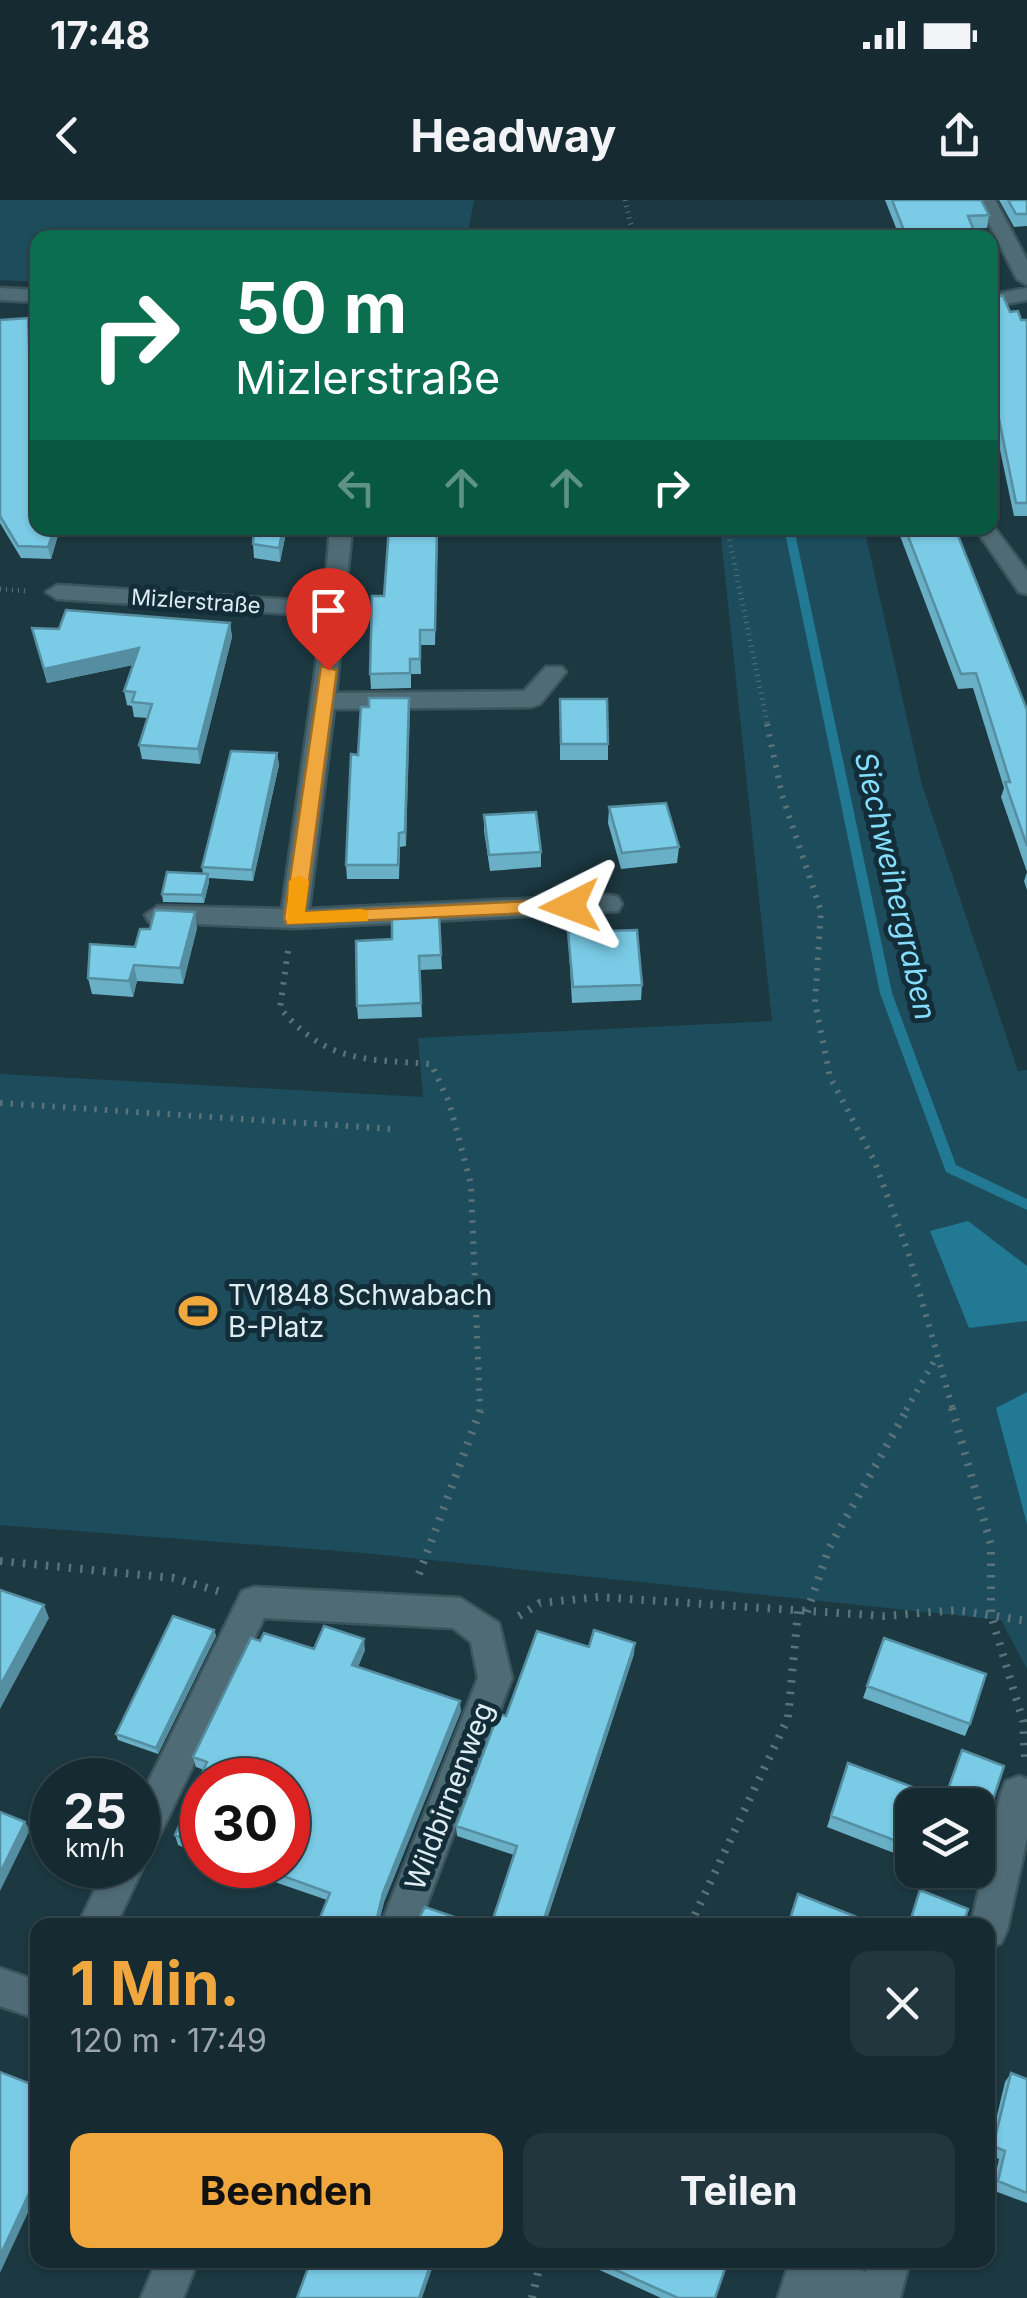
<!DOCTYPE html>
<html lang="de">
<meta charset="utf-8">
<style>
:root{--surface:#152a31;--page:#22363d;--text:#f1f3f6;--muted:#9da7ab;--line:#34464d;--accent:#efa73e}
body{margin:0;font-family:Inter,sans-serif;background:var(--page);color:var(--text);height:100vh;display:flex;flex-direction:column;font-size:38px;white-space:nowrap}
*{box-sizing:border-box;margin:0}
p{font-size:32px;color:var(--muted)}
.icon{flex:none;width:55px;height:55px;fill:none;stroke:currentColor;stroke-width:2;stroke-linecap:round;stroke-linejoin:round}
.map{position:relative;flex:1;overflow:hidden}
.panel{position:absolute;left:30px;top:1718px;width:965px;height:350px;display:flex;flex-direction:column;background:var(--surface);border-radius:20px;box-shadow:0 2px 8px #0004,0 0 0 2px var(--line)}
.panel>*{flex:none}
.guide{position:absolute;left:30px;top:30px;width:968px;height:305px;border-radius:20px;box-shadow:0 2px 8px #0004,0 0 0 2px var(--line);background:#0b6e4f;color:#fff;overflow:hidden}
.tools{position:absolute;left:895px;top:1588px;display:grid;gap:20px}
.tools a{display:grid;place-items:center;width:100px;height:100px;border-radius:20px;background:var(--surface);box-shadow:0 2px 8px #0004,0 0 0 2px var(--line);font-size:50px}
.speed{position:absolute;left:30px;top:1558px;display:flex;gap:20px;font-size:50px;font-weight:700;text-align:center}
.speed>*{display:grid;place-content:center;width:130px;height:130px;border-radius:50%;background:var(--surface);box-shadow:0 2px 8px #0004,0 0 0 2px var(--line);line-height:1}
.speed small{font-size:25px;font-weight:400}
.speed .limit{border:15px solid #d22;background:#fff;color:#111}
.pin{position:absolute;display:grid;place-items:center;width:85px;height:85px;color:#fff;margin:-102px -42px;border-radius:50% 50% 50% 0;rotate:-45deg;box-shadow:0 0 10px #0007}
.pin .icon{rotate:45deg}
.me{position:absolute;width:110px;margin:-55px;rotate:267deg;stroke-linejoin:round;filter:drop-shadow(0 0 8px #0008)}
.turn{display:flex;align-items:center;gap:35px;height:210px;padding:0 40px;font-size:45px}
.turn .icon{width:130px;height:130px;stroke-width:2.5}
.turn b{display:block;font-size:70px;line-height:85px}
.lanes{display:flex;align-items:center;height:95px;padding:0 40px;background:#0003;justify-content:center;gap:50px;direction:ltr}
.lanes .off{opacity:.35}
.round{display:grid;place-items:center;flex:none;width:105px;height:105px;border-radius:20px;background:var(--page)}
.head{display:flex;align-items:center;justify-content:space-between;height:170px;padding:0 40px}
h1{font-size:60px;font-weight:700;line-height:75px;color:var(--accent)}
.primary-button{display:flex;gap:20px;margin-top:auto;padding:20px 40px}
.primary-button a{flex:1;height:115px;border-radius:20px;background:var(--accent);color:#111;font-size:40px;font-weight:700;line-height:115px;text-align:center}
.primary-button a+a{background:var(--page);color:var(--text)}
.status{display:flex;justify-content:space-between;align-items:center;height:70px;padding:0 50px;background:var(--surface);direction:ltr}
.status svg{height:28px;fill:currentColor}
header{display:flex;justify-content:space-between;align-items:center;height:130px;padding:0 40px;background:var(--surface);font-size:45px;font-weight:700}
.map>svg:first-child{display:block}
.green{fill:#1d4d5c}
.water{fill:#227993}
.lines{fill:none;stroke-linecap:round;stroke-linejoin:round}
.stream{fill:#227993;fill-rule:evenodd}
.minor-casing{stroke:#3c555c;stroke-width:5}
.path-far2{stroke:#5a727a;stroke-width:5;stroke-dasharray:1 5;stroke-linecap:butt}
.path-far1{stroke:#5a727a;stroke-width:6;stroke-dasharray:2.5 8;stroke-linecap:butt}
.path{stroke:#5a727a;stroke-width:8;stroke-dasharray:2.5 9;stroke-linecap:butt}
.minor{fill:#4f6c76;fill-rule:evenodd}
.wall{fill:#69afc6}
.shaded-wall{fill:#558ea1}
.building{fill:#7acbe6;stroke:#558ea1;stroke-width:2.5}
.route{fill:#efa73e;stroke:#9b6d28;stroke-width:2.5}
.slow{fill:#f59e0b}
.labels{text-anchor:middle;stroke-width:10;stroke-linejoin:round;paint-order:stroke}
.far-street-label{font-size:22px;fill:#deedf3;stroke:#122d37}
.poi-label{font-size:28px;fill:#deedf3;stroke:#122d37;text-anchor:start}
.street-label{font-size:28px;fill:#deedf3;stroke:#122d37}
.water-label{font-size:30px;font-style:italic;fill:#84ddfb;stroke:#122d37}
</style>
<div class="status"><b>17:48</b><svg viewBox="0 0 49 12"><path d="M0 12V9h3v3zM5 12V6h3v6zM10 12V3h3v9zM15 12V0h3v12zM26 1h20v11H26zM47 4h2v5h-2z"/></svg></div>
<header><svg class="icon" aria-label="back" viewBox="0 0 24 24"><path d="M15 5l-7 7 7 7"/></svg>Headway<svg class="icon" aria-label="share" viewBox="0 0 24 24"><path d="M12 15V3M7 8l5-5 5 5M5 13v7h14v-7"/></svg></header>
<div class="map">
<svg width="1027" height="2098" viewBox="0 0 1027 2098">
<rect width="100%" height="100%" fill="#1c3841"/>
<!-- green -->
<path class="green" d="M0,0h474l-7,37 -429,1 -1,44 -37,-2z
M720,328h144l58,257 96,286 9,-1v599l-26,-49 -637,-67 -364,-28v-451l423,23 -5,-59 354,-17z"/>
<!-- water -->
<path class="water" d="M968,1021l59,45v55l-58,7 -39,-97z
M1027,1192v132l-31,-116z"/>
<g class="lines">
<!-- stream -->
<path class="stream" d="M784,328h10l98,465 64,172 71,34v11l-81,-38 -66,-179z"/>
<!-- minor casing -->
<g class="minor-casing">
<path id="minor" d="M977,0h18l32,60v25l-10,-6z
M0,88l38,2v12l-38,-2z
M1027,88v12l-37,7v-12z
M990,322l37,49v23l-8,-2 -44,-64h15z
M330,328h22l-16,165 188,-2 22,-24h16l4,5 -26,32 -9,3 -197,2 -25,200 300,-14 9,2 4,7 -4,7 -324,17 -145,-6 -4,-7 13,-9 124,3 41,-293 -266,-17 -11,-7 11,-7 267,17z
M254,1387l206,11 39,25 13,55 -93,247h-38l97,-247 -7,-36 -18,-14 -189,-10 -113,235 -10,4 3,8 -28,60h-38l29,-60h31v-62l104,-212z
M1019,1576l8,3v59l-20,92 -6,13 -13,6v-24h-17l30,-132 5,-12z
M0,1768l38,13v38l-38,-13z
M157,2060h41l-15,38h-42z
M790,2060h46l30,12 4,-12h40l-10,38h-122z"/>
</g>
<!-- path-far2 -->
<path class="path-far2" d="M625,0l9,38
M727,328l41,199
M0,389l25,2"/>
<!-- path-far1 -->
<path class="path-far1" d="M767,524l15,71 39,116 -6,91 15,75 44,83 34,92 45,158
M288,751l-8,57c46,55 85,51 151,56l18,38 22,82 9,226
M0,903l393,26
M906,1210l31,-54"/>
<!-- path -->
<path class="path" d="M952,1208l39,137v70l32,106 2,38
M0,1361l174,17 47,14
M419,1374l62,-166
M807,1412l22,-64 79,-140
M519,1416l21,-13 59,-6 285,19 73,-6 70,11
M690,1725l98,-207 10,-107
M532,2098l9,-38"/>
<!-- minor -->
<use href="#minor" class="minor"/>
</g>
<!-- wall -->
<path class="wall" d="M885,0h96l8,15 -2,13h-14l4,10h-77z
M999,0h28v26l-13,1z
M990,95l31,25h6v196h-13l-18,-85h-6z
M0,120l30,9 4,104 24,102 -7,24 -30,-1 -21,-35z
M287,328l-7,34 -26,-4 -1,-14z
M438,328l-3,117h-15l1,29h-10v14l-40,1 -1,-15 14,-78z
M897,328h58l72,182v180l-3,-9 3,-9 -26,-75 3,-9 -31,-100 -15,1z
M230,423l2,14 -32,127 -58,-5 -3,-14 9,-27 -14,-1 -2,-11 -5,-1 -3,-14 9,-26 -86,18 -15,-55 27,1z
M409,498l-3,148 -6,1 -1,32h-52l-1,-14 12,-110 11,-48z
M560,499l48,45v16h-48z
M277,553l2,12 -26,116 -44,-3v4l-5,21 -41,-1 -1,-8 41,-20 -1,-7z
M609,607l70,40 -2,16 -56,6 -13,-46z
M484,615l57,37v15l-51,4 -6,-40z
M439,715l3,54 -22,1 2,47 -64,2 -1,-13 35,-67z
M197,728l-14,56 -46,-3 -4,16 -41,-3 -4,-16 47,-31z
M568,732l74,53 -1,15 -69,3z
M214,1430l2,6 -58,118 -40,-14 -2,-6z
M884,1438l86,86 -5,12 -102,-38z
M260,1441l54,8 51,1 -7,17 103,44 -77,191 -4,16 98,7h-161l10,-25 -61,-21 -2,4 -41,-18h65l-86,-85v76l-24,-11 -3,-10 29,-65 -8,-3 -3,-10z
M589,1447l45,7 -89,271h-54l23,-70 -57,-19 -1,-10 50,-110z
M962,1550l27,62 -2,6 -9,-3v-10h-66v55l-85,-33 21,-64 96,36z
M1011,1873l16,6v124l-35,-13 7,-31 -11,-5v-1l17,-71z
M594,2060l121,38h-54l-68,-31z"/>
<!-- shaded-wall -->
<path class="shaded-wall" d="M995,78l-2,13 -3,1v-12z
M28,118l2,11 5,116 -3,-12z
M55,328h4l-1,7 -7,24 -3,-12z
M283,328h4l-7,34 -1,-14z
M230,423l2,14 -32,127 -2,-15z
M139,448l3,15 -95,20 -3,-14z
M409,498l1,14 -4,134 -1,-14z
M277,553l2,12 -26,116 -1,-11z
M208,674l1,8 -5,21 -2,-8z
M195,712l2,16 -14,56 -3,-16z
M134,765l3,16 -4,16 -4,-16z
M44,1405l5,13 -49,91v-23z
M214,1430l2,6 -58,118 -2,-6z
M364,1439l1,11 -11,26 -2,-11z
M635,1443l-1,11 -89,271h-3z
M460,1501l1,10 -77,191 -6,23 -1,-7 6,-25z
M25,1622l5,8 -30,61v-18z
M38,1974v17l-38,82v-17z
M432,2060h3l-13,38h-3z"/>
<!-- building -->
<path class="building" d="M892,0h89l8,15 -21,1 9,22h-70z
M1008,0h19v14h-11z
M990,66l5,12 -5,2z
M990,95l13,1 7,16 8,-1 3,9h6v183h-11l-17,-84h-9z
M28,118l4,115h6v95h17l-7,19 -30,-1 -18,-30v-196z
M254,328h29l-4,20 -26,-4z
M389,328h48l-2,102h-15v29h-10v14l-40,1 2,-78h12z
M905,328h50l72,182v136l-22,-64h5l-34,-109 -15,1z
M66,410l164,13 -32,126 -59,-4 13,-41 -20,-2 3,-10 -11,-1 15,-43 -95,21 -12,-41 27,1z
M369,498h40l-4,134 -6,1 -1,32h-52l5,-111 7,1 3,-48h8z
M560,499h47l1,45h-47z
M231,551l46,2 -25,117 -50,-3z
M666,603l13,44 -57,6 -13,-46z
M536,612l5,40 -52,3 -5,-40z
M167,672l41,2 -6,21 -40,-1z
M155,710l40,2 -15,56 -46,-3 -5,16 -41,-3 2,-34 45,3 5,-18h10z
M439,715l2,40 -22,1 2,47 -64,3 -1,-65 36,-2v-22z
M637,730l5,55 -69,2 -5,-55z
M0,1390l44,15 -44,81z
M173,1416l41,14 -58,118 -40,-14z
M324,1426l40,13 -12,26 108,36 -77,192 -6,25 41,2 7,-13 53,18h-161l13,-32 -66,-24 -2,5 -20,-9h46v-85h-86v68l-27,-13 32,-73 -14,-5 58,-119 9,3 4,-8 50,16z
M594,1430l41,13 -93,282h-51l26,-79 -61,-20 42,-112 8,2 31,-85 52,16z
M884,1438l102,36 -16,50 -103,-38z
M962,1550l42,16 -15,46 -11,-4v-3h-7l-25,-10z
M848,1563l105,39v3h-41v42l-81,-31z
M0,1612l25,10 -25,51z
M920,1690l48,19 -5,16h-54z
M798,1694l79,31h-89z
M38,1863v111l-38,82v-184l28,11z
M1011,1873l16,6v114l-29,-12 7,-30 -12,-5z
M311,2060h121l-13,38h-122z
M594,2060h134l-13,38h-37z"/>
<!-- route -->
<path class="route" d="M321,466l16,4 -32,242 265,-13 7,2v10l-290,13 -3,-5z"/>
<!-- slow -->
<path class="slow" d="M299,675l10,6 -4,31 56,-3 7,2v10l-81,3 2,-43z"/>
<!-- icons -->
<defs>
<g id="stadium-bare" transform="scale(3)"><path d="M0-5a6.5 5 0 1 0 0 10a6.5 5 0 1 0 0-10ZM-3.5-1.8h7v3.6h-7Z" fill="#efa73e" stroke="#122d37" stroke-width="2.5" paint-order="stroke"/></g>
</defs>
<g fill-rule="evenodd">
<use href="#stadium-bare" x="198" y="1111"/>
</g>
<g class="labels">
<!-- far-street labels -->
<g class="far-street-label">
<text transform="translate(196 401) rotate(4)" y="8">Mizlerstraße</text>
</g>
<!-- poi labels -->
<g class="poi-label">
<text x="228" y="1105">TV1848 Schwabach<tspan x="228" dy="32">B-Platz</tspan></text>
</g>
<!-- street labels -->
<g class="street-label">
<text transform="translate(449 1596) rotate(-69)" y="10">Wildbirnenweg</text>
</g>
<!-- water labels -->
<g class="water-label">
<text transform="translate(895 686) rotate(77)" y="10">Siechweihergraben</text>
</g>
</g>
</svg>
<div class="tools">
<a><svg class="icon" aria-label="layers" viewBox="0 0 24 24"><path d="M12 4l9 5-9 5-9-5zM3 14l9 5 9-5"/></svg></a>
</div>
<div class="speed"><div>25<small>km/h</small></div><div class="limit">30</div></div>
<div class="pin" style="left:328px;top:470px;background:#d93025"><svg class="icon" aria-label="arrive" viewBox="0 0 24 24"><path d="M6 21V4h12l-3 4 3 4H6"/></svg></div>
<svg class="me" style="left:570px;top:706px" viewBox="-20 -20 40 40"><path d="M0-17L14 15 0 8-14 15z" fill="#efa73e" stroke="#fff" stroke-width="4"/></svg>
<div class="guide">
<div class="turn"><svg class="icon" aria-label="right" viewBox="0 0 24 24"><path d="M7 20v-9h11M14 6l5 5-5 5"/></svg><div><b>50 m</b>Mizlerstraße</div></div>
<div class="lanes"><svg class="icon off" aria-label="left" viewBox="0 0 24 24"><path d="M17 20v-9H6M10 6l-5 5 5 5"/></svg><svg class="icon off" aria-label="ahead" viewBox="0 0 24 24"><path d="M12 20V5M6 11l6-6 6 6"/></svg><svg class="icon off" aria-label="ahead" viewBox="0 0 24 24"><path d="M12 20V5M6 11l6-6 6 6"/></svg><svg class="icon" aria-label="right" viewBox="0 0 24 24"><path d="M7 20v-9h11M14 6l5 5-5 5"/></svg></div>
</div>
<section class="panel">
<div class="head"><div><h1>1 Min.</h1><p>120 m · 17:49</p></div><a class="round"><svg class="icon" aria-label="close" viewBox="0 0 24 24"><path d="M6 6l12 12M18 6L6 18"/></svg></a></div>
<div class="primary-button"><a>Beenden</a><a>Teilen</a></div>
</section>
</div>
